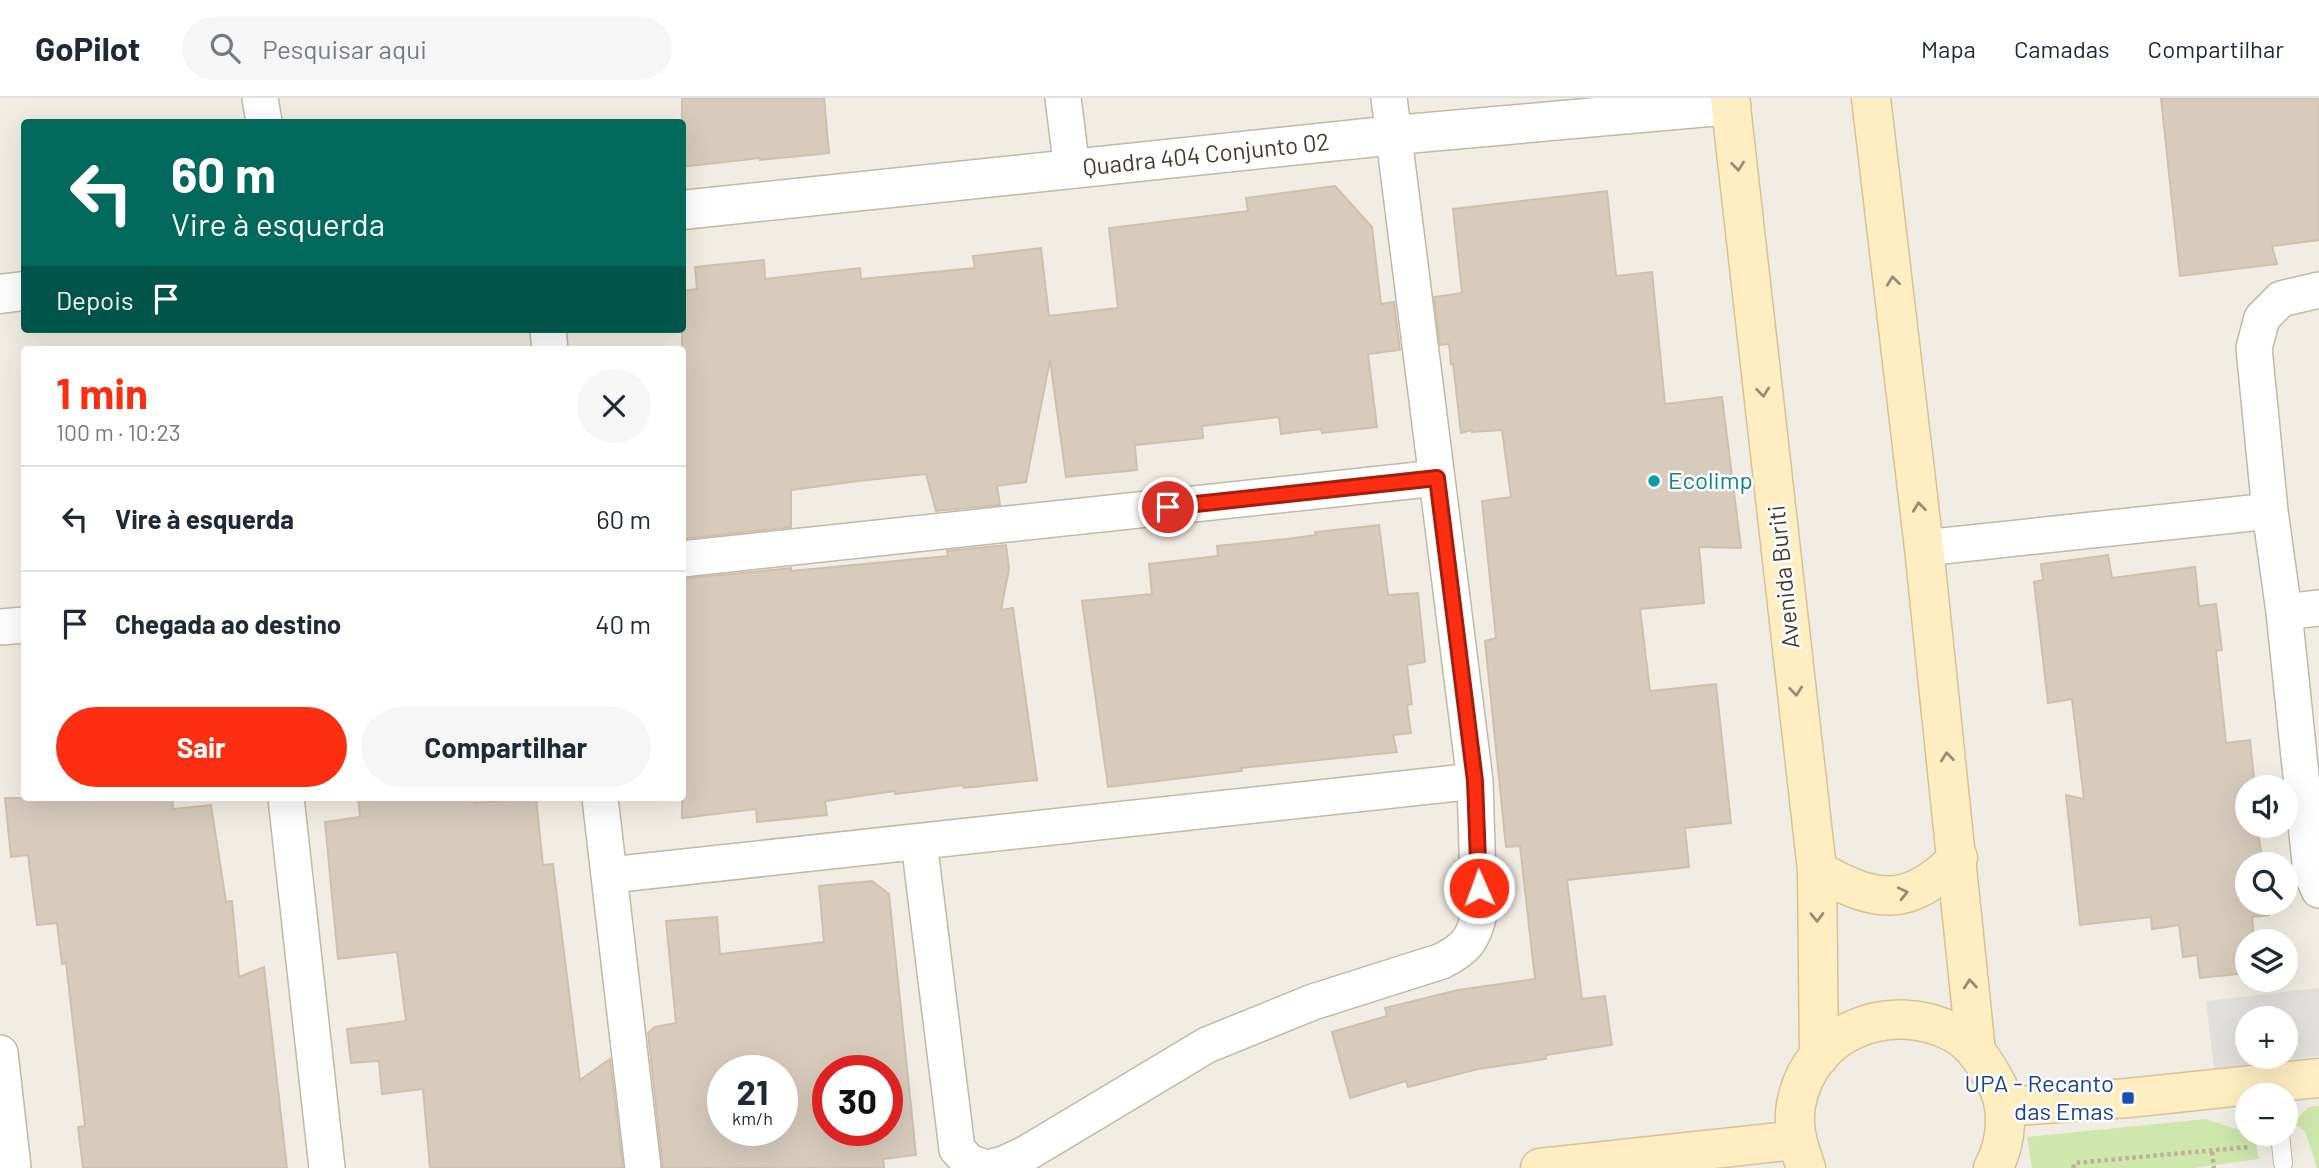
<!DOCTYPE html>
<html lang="pt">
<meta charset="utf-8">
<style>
:root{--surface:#fff;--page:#f6f6f7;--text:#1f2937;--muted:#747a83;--line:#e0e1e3;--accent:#fb2e12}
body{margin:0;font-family:Barlow,sans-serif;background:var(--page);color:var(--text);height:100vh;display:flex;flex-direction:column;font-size:26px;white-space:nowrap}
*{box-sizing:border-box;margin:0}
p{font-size:23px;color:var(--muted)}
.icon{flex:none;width:38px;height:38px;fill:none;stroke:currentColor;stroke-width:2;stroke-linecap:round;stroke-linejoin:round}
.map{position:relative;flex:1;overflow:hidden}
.details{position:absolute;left:21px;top:248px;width:665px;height:455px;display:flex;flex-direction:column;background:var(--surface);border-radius:7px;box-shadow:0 7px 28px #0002}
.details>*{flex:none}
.banner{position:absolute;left:21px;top:21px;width:665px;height:214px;border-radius:7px;box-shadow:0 7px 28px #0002;background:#00695c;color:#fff;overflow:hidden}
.buttons{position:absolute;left:2235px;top:677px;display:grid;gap:14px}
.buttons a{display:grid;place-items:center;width:63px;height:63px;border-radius:50%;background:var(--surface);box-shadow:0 7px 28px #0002;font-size:35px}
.speed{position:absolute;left:707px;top:957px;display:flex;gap:14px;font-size:35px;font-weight:700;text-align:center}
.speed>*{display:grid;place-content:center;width:91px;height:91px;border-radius:50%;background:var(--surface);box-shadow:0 7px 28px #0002;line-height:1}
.speed small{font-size:18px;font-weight:400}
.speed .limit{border:10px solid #d22;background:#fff;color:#111}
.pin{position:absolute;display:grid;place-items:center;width:60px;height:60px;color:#fff;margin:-30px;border:4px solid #fff;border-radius:50%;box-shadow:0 2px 7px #0007}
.me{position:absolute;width:77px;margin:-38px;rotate:358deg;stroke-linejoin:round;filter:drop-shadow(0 0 5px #0008)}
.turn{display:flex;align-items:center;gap:24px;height:147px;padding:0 35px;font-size:32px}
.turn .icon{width:91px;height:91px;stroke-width:2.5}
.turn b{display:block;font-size:49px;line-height:60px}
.then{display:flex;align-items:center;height:66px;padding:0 35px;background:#0003;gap:14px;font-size:26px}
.round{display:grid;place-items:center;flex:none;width:74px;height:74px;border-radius:37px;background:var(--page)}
.overview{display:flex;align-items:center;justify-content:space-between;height:119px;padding:0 35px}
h1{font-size:42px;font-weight:700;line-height:52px;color:var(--accent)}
.action{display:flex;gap:14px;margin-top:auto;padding:14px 35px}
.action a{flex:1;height:80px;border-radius:42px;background:var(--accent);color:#fff;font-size:28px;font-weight:700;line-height:80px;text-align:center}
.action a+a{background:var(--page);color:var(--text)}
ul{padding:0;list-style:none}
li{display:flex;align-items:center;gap:21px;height:105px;padding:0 35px;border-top:2px solid var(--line)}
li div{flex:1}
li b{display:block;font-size:26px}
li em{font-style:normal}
header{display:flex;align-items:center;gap:42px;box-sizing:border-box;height:98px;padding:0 35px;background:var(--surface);border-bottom:2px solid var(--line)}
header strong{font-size:33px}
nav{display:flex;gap:38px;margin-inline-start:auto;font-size:24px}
.search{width:490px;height:63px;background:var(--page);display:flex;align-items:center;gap:18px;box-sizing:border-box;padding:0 24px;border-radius:38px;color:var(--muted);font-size:26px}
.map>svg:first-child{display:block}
.green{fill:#cee7ac}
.parking{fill:#e2e0dc;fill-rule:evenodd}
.building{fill:#d7cbbc;stroke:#cec0ac;stroke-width:2;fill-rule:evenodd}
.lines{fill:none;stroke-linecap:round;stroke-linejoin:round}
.service-casing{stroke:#c0b8a9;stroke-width:20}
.minor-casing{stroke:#c0b8a9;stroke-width:38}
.tertiary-casing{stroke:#c0b8a9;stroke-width:41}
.secondary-casing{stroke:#d6c295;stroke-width:41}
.path{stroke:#bfb098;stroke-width:4.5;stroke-dasharray:3.5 3.5;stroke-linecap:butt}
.service{stroke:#fff;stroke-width:18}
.minor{stroke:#fff;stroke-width:35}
.tertiary{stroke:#fff;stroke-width:38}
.secondary{stroke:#ffeec1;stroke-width:38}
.oneway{stroke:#988d73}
.route-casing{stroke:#a31e0c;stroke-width:18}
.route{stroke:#fb2e12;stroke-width:12}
.culture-dot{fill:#0f9aa8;stroke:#fff;stroke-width:2.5}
.transit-dot{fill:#1a4fb4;stroke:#fff;stroke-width:2.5}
.labels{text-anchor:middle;stroke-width:5;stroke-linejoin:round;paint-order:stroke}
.street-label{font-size:24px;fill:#443d34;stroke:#fff}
.culture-label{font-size:24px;fill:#0d838f;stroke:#fff;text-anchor:start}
.transit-label{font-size:24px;fill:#164399;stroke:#fff;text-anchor:end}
</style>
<header>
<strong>GoPilot</strong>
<div class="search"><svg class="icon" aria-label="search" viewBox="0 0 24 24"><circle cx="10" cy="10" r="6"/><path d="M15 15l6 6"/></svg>Pesquisar aqui</div>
<nav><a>Mapa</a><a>Camadas</a><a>Compartilhar</a></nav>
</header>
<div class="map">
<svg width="2319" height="1070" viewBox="0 0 2319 1070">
<rect width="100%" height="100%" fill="#f2ede4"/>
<!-- green -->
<path class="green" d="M2319,1008v62h-2l-12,-37 -13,-8 17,-16z
M2206,1021l48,16 5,24 -65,9h-162l-5,-31z"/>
<!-- parking -->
<path class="parking" d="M2319,890v68l-105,13 -8,-68zM2247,920h39v39h-39z"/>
<!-- building -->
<path class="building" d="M682,0h142l5,55 -69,7v-2l-78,9z
M2161,0h158v142l-47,6 5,18 -97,12z
M1335,88l37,41 9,77 13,-2 6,48 -32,4 9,73 -55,6 -1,-4 -40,5 -2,-17 -77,9 1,12 -68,7 2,25 -71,7 -16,-117 -24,122 -29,4 3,19 -64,6 -10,-37 -68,7 -67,9v37l-109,12v-248l15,-2 -2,-22 69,-7 1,19 95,-11 1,11 114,-11 -2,-12 68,-8 8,68 69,-8 -9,-80 139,-17 -2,-13z
M1607,93l9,85 36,-4 13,132 57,-7 19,151 -42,-1 5,56 -64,6 10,82 66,-7 15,139 -46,5 4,39 -122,13 15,119 23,-3 7,49 -66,10v4l-68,10 -70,18 -2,-6 -56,17 -18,-66 55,-16 -2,-8 73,-18 77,-11 -15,-133 -14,1 -21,-206 11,-3 -14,-137 29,-4 -9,-67 -30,2v-2l-11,3 -8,-70 -2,1 -2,-20 -9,1 -6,-48 28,-4 -9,-84z
M1379,427l9,70 30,-2 7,69 -18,3 5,39 -5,1 4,28 -18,2 4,17 -156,16 1,3 -134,16 -26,-186 70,-7 -3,-30 69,-8 -1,-10 69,-7 30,-4 -1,-3z
M1006,447l3,24 -8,41 12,-2 24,172 -73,8 -1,-3 -68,9v-3l-70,10 2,14 -70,7 -1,-13 -74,9v-239l109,-11v3l157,-15 -1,-5z
M2108,457l4,23 83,-11 4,39 17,-2 6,46 -6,1 10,92 24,-3 5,48h-8v38h10l6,38h-16v39h21l1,12 -17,2 2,23h-7v33l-47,5 -3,-23 -14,2 -4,-32 -27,4 -1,-12 -71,8 -14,-130 18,4 -12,-100 -24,4 -14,-121 9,-2 -2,-16z
M5,700h167l1,11 38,-4 15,97 6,-1 7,76 25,-10 23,201h-204l-5,-41 7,-1 -19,-163 -4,1 -5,-41 -20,2 -9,-70 -17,2z
M358,700h116v5l62,-5 7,67 10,-1 27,216 30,-21 13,109h-193l-7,-79 -41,5 -3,-33 -28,2 -4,-34 59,-8 -9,-69 -59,7 -13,-137 35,-5z
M872,783l17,13 27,261 -33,4 1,9h-221l-15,-135 7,-6 21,-4 -10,-102 51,-4 3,37 104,-12 -5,-56zM723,973h59v59h-59zM828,973h59v59h-59z"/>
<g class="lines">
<!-- service casing -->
<g class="service-casing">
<path id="service" d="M2280,1036l3,29"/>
</g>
<!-- minor casing -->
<g class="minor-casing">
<path id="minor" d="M260,0l4,24
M1063,0l9,71
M2319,192l-38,9 -19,19 -8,30 16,163 14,101 27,260 8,18
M548,231l2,21
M1924,450l346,-37
M682,461l755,-81
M2284,514l35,-4
M0,529l24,-2
M286,700l41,370
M600,700l43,370
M919,744l38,307 12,13 16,6
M610,777l865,-94
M0,955l13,115
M987,1070l17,-4 23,-11 180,-108 106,-43 129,-41c23,-12 31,-20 37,-47l-4,-133 -86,-683"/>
</g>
<!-- tertiary casing -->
<g class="tertiary-casing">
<path id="tertiary" d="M682,112l713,-75 336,-30
M0,196l24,-3"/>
</g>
<!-- secondary casing -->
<g class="secondary-casing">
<path id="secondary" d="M1730,0l87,772 2,187
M1871,0l53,450 52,504
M1817,772c58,33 91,39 141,-12
M2005,1009l123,-9 191,-20
M1540,1070l256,-28
M1806,1070c-7,-20 -14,-41 -10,-63 13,-74 94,-106 158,-72 19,10 31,30 41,48 15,25 12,62 -2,87"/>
</g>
<!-- path -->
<path class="path" d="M2212,1054l2,16
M2073,1070l2,-5 174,-16"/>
<!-- service -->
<use href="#service" class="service"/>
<!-- minor -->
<use href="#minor" class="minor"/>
<!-- tertiary -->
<use href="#tertiary" class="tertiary"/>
<!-- secondary -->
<use href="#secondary" class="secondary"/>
</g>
<!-- one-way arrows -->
<defs><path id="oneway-chevron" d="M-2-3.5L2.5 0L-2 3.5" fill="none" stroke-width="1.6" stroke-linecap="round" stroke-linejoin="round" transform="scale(1.75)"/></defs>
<g class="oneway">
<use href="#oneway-chevron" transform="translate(1738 68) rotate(84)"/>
<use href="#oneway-chevron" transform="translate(1893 183) rotate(-97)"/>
<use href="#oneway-chevron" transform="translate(1763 294) rotate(84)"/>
<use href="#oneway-chevron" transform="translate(1919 409) rotate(-97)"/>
<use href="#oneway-chevron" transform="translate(1796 593) rotate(84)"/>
<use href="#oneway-chevron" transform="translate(1947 659) rotate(-96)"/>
<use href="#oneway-chevron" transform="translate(1903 795) rotate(-13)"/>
<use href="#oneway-chevron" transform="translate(1817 819) rotate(89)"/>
<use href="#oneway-chevron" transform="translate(1970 886) rotate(-95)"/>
</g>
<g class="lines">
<!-- route casing -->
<g class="route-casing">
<path id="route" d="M1168,409l269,-29 38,303 4,107"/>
</g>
<!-- route -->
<use href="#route" class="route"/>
</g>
<!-- markers -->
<circle class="culture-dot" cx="1654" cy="383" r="7"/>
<rect class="transit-dot" x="2121" y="993" width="14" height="14" rx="3.5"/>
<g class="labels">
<!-- street labels -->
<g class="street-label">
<text transform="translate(1206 57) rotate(-6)" y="8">Quadra 404 Conjunto 02</text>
<text transform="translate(1784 479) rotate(-96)" y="8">Avenida Buriti</text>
</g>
<!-- culture labels -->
<g class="culture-label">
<text x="1668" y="391">Ecolimp</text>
</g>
<!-- transit labels -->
<g class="transit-label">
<text x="2114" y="994">UPA - Recanto<tspan x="2114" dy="28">das Emas</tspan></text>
</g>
</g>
</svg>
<div class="buttons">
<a><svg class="icon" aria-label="sound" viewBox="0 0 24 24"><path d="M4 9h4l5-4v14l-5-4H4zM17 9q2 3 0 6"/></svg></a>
<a><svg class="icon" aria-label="search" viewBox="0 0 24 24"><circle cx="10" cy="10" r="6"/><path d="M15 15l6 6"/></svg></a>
<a><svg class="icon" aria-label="layers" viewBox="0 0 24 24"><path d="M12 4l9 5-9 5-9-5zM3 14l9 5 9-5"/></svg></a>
<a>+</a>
<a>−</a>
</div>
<div class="speed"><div>21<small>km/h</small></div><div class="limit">30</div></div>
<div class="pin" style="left:1168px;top:409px;background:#d93025"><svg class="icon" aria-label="arrive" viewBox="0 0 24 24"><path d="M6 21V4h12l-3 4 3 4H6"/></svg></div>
<svg class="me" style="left:1479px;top:790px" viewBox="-20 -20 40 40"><circle r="17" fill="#fb2e12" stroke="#fff" stroke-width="3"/><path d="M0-11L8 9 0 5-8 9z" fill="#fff"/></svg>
<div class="banner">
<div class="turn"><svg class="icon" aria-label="left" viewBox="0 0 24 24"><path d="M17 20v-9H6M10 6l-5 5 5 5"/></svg><div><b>60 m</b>Vire à esquerda</div></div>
<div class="then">Depois<svg class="icon" aria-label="arrive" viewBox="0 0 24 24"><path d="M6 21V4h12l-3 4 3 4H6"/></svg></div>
</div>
<section class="details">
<div class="overview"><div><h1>1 min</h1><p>100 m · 10:23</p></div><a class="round"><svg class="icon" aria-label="close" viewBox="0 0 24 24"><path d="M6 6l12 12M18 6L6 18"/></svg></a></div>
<ul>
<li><svg class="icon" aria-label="left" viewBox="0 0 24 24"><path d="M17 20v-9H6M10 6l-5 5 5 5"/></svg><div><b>Vire à esquerda</b></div><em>60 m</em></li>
<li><svg class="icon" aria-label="arrive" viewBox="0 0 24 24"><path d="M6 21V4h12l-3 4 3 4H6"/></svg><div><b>Chegada ao destino</b></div><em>40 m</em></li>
</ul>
<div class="action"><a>Sair</a><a>Compartilhar</a></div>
</section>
</div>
